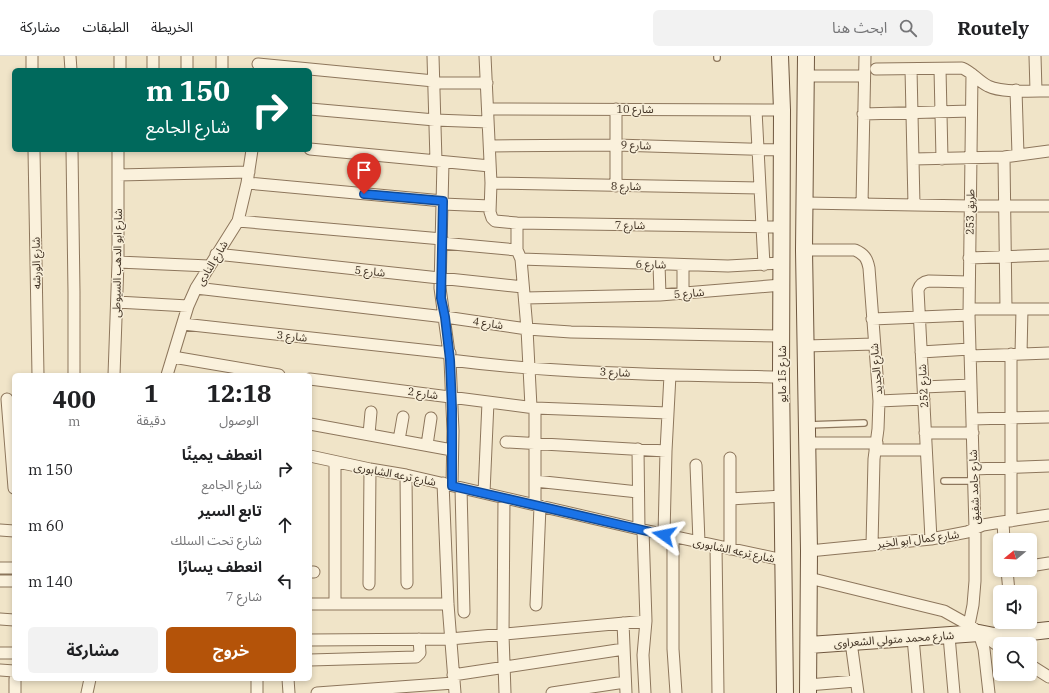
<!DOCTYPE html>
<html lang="ar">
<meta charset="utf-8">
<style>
:root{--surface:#fff;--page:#f2f2f2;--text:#202124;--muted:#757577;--line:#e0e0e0;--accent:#b45309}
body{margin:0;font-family:"IBM Plex Serif","Noto Sans Arabic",serif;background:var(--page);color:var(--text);direction:rtl;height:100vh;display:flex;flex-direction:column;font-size:15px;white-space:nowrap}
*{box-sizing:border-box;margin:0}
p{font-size:13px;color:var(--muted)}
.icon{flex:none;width:22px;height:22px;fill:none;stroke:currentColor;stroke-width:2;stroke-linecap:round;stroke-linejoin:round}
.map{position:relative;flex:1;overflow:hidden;direction:ltr}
.drawer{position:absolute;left:12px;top:317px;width:300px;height:308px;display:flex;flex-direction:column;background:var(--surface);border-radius:6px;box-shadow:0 2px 6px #0003;direction:rtl}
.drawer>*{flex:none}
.top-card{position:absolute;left:12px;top:12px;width:300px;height:84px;border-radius:6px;box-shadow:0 2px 6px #0003;direction:rtl;background:#00695c;color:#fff;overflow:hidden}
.needle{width:26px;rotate:252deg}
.buttons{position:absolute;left:993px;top:477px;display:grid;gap:8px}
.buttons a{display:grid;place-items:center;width:44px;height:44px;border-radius:6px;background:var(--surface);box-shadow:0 2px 6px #0003;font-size:20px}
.pin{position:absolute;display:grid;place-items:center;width:34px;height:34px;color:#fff;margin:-41px -17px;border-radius:50% 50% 50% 0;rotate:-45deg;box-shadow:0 0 4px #0007}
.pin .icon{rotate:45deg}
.me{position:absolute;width:44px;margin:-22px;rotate:282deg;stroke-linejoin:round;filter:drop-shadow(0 0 3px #0008)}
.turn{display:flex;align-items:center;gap:14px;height:84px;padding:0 16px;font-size:18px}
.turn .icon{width:52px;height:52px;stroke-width:2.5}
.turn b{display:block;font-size:28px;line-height:34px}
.eta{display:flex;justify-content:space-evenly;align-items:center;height:68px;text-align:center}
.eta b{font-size:24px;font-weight:700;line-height:28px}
.cta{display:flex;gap:8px;margin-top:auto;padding:8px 16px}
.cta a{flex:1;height:46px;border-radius:6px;background:var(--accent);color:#fff;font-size:16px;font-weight:700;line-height:46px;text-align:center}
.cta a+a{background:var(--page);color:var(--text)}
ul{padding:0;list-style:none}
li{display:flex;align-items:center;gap:12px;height:56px;padding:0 16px}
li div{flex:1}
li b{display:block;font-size:15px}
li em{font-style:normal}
header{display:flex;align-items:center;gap:24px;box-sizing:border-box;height:56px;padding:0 20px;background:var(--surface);border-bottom:1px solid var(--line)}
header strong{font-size:19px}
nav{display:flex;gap:22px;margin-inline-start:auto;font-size:14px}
.search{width:280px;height:36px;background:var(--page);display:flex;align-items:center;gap:10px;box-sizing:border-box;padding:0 14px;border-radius:6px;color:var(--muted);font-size:15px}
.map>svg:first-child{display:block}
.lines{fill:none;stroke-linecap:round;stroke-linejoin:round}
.lane-casing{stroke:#8d765c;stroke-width:8}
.street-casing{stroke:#8d765c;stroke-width:13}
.secondary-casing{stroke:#6f573f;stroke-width:18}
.lane{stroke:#faf1dc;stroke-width:5.5}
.street{stroke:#faf1dc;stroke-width:11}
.secondary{stroke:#faf1dc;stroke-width:16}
.route-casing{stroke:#114b97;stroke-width:10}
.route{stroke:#1a73e8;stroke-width:7}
.labels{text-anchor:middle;stroke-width:3;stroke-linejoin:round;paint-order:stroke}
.street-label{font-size:11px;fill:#3d2e20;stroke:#f7eed8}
</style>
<header>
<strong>Routely</strong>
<div class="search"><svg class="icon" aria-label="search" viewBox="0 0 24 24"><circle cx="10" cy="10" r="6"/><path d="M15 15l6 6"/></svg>ابحث هنا</div>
<nav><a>الخريطة</a><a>الطبقات</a><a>مشاركة</a></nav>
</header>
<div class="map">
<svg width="1049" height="637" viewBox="0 0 1049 637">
<rect width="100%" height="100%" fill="#f0e4c8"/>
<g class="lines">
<!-- lane casing -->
<g class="lane-casing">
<path id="lane" d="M717,0v2
M807,369l57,-2
M944,425h30"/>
</g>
<!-- street casing -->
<g class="street-casing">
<path id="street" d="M32,0v14
M70,0l1,14
M120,0v14
M153,0v14
M187,0v14
M433,0l3,105
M485,0l6,127 -1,29 2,6 3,3 22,2 265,4
M1035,0l1,35
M258,8l176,17
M876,13l86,-1c10,4 16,13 26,18 13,7 45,5 61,5
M911,13l3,136
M940,13l2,90
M222,14v-14
M806,20h58
M434,27h53
M1016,34l2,65
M310,53l125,11 53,2
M488,53l294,1
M756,54l8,155
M863,58l108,-3
M490,90l126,-1 166,5
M310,93l180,17
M34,94l4,225
M72,94l2,142v83
M1004,101l2,152
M913,103l91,-2 45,-6
M443,106l-3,126 10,72 3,71 -1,54
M118,119l131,-3
M247,127l196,18
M491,127l269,5
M616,130v-77
M805,147l165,3h79
M443,148l47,2
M862,148l3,-148
M238,165l204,18
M517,167v27l4,9 6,70 4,78
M442,187l75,7
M804,194h51c9,4 12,8 14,18l10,133 -1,28 -4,30 -2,86
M216,198l307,33
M969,202l80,-3
M521,203l207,7 53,-3
M118,206l91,4
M659,208l1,31
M196,232l249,29 82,12 44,3 210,4
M683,238v-29
M525,242l135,-3 122,-10
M117,246l71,4
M969,253h80
M872,263l97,-4
M183,268l267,29
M806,290l68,-2
M921,296l49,-3
M1011,298v167
M1021,298l1,-45
M970,300l79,-3
M173,301l106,18
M450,304c110,14 221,15 331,17
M114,319l4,-113v-112
M167,319l21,-69 8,-18 42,-67 9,-38 5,-33
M310,323l225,29 133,5
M923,331l48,-2
M7,343l7,89
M879,345l45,-2
M972,363l77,-2
M310,368l142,26
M925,377h48
M369,378l2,-22
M399,384l4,-23
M506,386l160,9
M807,387h70
M427,389l4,-27
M638,393l1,80
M875,394h51
M310,400l60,13 36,6 233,54 144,31
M335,406v142
M696,409l3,77
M974,413l75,-3
M406,419l1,108
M535,425l103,11
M443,427l5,121 7,89
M461,432l3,124
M484,437l4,-91
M504,442l-1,137 2,58
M730,443l52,-3
M535,449v-97
M1003,466l1,18
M0,474l14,1
M643,474l3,91 -3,34 2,38
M664,479l2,-84 4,-76
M673,481v112l3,44
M931,483l-13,-249c2,-6 5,-8 11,-9l40,1
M716,490l2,147
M730,493v-91
M809,495l122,-12 36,-7 16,-7 12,-2 54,-8
M1030,510l19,-3
M0,512h14
M1007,514l2,22
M310,516h4
M809,522l135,33 25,14 31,22
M0,525h14
M369,528l1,-115
M310,548h138
M536,549l4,-99
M0,563l14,1
M1012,566v4
M623,567l3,70
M969,569l4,-20 2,-24v-52l-6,-214 3,-241
M979,577l5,16 5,44
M949,580l5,57
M913,582l5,55
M310,584l140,-1 196,-18
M851,586l7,51
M0,597h14
M310,604l106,-3 4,-4 -1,-14
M1030,609l19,12
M0,614l14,1
M453,619l171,-26
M257,623v14
M288,623l1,14
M808,629l48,-4
M15,637v-14
M87,637l3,-14
M317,637l137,-10
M552,637l73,-11"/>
</g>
<!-- secondary casing -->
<g class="secondary-casing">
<path id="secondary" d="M780,0l2,54 -1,267 4,316
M806,0l-2,194 5,301 -1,142
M809,589l170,-12 15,3 55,-6"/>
</g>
<!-- lane -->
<use href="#lane" class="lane"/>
<!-- street -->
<use href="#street" class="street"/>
<!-- secondary -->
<use href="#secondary" class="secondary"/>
</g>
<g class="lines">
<!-- route casing -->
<g class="route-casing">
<path id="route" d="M364,138l79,7 -2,97 4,19 5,43 2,49v77l212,49"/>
</g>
<!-- route -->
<use href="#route" class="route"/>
</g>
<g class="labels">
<!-- street labels -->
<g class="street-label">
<text x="635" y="57">شارع 10</text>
<text transform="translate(636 89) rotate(2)" y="4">شارع 9</text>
<text transform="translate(626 130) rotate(1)" y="4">شارع 8</text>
<text transform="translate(970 156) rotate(-89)" y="4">طريق 253</text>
<text transform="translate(630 169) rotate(1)" y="4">شارع 7</text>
<text transform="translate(36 207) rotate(-91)" y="4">شارع الورشه</text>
<text transform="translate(117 207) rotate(-89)" y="4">شارع ابو الدهب السيوطى</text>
<text transform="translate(212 207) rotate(-59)" y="4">شارع النادى</text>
<text transform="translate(651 208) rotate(2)" y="4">شارع 6</text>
<text transform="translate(370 215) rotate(6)" y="4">شارع 5</text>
<text transform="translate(689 237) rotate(-5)" y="4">شارع 5</text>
<text transform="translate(488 267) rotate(8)" y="4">شارع 4</text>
<text transform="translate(292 280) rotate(6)" y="4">شارع 3</text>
<text transform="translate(876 313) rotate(-95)" y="4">شارع الجديد</text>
<text transform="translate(615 316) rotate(3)" y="4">شارع 3</text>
<text transform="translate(782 318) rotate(-90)" y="4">شارع 15 مايو</text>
<text transform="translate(923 330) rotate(-93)" y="4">شارع 252</text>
<text transform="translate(423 337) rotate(8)" y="4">شارع 2</text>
<text transform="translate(395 418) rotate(11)" y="4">شارع ترعه الشابورى</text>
<text transform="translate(974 431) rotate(-92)" y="4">شارع حامد شفيق</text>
<text transform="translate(918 483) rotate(-7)" y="4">شارع كمال ابو الخير</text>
<text transform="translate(734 494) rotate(12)" y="4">شارع ترعه الشابورى</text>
<text transform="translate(894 583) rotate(-4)" y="4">شارع محمد متولي الشعراوى</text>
</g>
</g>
</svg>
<div class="buttons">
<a><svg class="needle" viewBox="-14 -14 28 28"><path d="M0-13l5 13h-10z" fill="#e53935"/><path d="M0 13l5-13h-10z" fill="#757577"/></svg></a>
<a><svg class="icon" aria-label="sound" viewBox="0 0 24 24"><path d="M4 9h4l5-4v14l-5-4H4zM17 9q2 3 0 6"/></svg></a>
<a><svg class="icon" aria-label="search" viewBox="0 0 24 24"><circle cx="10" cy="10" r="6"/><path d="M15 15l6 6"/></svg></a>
</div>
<div class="pin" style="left:364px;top:138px;background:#d93025"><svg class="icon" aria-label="arrive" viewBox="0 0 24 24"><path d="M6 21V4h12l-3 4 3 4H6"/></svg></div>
<svg class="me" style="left:664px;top:479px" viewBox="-20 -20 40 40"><path d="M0-17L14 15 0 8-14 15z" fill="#1a73e8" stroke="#fff" stroke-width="4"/></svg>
<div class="top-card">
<div class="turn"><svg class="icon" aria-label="right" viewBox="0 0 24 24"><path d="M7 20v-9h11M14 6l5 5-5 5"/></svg><div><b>150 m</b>شارع الجامع</div></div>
</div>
<section class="drawer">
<div class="eta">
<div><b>12:18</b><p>الوصول</p></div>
<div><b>1</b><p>دقيقة</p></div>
<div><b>400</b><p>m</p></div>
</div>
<ul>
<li><svg class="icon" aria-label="right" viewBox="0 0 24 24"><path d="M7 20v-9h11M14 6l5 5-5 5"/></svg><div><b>انعطف يمينًا</b><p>شارع الجامع</p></div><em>150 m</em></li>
<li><svg class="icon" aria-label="ahead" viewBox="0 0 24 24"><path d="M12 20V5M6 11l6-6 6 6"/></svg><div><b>تابع السير</b><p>شارع تحت السلك</p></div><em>60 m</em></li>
<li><svg class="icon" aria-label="left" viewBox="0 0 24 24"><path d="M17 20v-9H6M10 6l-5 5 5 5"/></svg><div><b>انعطف يسارًا</b><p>شارع 7</p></div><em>140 m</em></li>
</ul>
<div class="cta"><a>خروج</a><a>مشاركة</a></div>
</section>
</div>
